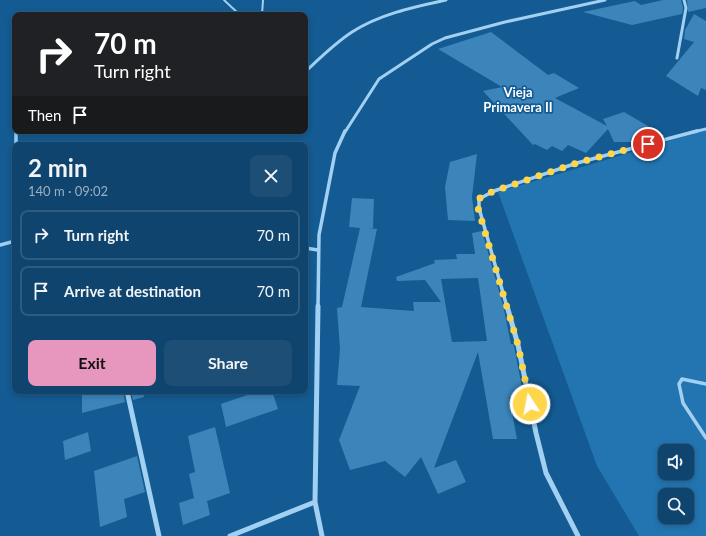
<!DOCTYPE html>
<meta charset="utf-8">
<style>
:root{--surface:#0e446e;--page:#1c4e76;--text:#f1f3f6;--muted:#9bb0c2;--line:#2e5c81;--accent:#e797bd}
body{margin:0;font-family:Lato,sans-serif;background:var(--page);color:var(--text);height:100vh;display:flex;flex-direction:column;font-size:15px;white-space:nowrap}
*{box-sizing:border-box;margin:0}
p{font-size:13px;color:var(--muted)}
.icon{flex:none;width:22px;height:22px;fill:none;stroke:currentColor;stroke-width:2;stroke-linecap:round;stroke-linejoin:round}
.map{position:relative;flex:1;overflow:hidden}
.drawer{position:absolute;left:12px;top:142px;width:296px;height:252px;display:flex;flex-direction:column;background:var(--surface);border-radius:8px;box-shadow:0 2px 6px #0003,0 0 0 1px var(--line)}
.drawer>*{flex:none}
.banner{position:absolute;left:12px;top:12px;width:296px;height:122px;border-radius:8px;box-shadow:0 2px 6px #0003,0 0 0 1px var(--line);background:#202124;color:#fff;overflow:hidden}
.tools{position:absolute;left:658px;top:444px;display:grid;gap:8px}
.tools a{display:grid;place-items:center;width:36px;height:36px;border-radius:8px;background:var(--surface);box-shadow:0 2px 6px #0003,0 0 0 1px var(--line);font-size:20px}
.pin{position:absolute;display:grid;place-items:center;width:34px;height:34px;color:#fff;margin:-17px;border:2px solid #fff;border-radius:50%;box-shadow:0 1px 4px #0007}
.me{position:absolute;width:44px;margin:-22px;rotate:349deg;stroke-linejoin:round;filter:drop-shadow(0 0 3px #0008)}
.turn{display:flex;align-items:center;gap:14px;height:84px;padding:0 16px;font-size:18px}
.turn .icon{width:52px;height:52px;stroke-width:2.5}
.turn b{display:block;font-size:28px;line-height:34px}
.then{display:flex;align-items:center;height:38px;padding:0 16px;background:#0003;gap:8px;font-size:15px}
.round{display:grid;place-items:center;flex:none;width:42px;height:42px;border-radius:8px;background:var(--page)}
.head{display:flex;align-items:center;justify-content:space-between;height:68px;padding:0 16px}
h1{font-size:24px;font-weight:700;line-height:30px}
.button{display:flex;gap:8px;margin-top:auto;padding:8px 16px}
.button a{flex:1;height:46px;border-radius:8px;background:var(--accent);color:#111;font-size:16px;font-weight:700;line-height:46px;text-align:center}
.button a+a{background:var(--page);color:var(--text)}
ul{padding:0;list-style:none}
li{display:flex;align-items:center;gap:12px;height:50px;margin:0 8px 6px;padding:0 8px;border:2px solid var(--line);border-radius:8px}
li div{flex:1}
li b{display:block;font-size:15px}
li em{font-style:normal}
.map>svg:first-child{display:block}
.green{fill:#2275b0;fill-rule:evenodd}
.building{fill:#3c85bb;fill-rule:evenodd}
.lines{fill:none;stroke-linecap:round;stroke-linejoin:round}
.lane-far1{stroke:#a1d0f2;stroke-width:2}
.lane{stroke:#a1d0f2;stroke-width:3.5}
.street-far2{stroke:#a1d0f2;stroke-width:3}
.street-far1{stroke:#a1d0f2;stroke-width:3.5}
.street{stroke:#a1d0f2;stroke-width:5}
.route{stroke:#ffd54a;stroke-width:7;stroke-dasharray:0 12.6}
.labels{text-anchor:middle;stroke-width:3.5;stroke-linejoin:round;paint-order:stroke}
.far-neighbourhood-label{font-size:13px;font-weight:bold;fill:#fff;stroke:#135b92}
</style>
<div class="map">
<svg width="706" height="536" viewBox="0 0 706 536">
<rect width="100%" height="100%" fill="#135b92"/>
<!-- green -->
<path class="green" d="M706,130v406h-67l-42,-70 -99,-274zM665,451h22v22h-22zM665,495h22v22h-22z"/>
<!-- building -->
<path class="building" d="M663,0h18l2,8 -1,6 -50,11 -49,-13 52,-11 6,4z
M687,0h19v8l-18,4z
M694,14l12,7v69l-5,-2 -3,8 -32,-20 28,-34 -10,-3 1,-9z
M491,32l57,43 6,-2 25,15 -24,10 52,28 -4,-7 21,-7 41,24 -9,2 -18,1 1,3h-25l-6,-13 -22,24 -18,-8 -6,6 -10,-5 -5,4 -12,-6 -2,1 -50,-54 19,-4 -64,-38z
M477,154l-5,43 3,24 -27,-1 -3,-33 5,-25z
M352,198l22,1 -1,29h-4l8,1 -16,78 53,4 -1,-9h28l-16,-22 -28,1 -1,-4 39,-14 -1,-3 23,-1 -1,-5h19l-3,-21 10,-2 21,74 8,39h2l1,2 6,31 4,20h-15l8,42h-24l-15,-87 -44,116 22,-8 10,22 -28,12 -17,-37 -16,20 -20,-16 -35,9 -11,-30 21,-54 -23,-1 3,-36 -3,-41 5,-1 18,-79 -11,-1zM478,278l9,63 -35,1 -11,-63z
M82,391h41l2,11 -43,11z
M131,391h12l1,6 -11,3z
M259,391h13l6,18 -52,18 -5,-23z
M215,427l15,66 -23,8 3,14 -27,10 -4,-22 15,-5 -5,-24 6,-2 -7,-36z
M88,432l3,19 -26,9 -2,-19z
M137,456l8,36 -21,7 3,18 -27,10 -6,-56z"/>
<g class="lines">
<!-- lane-far1 -->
<path class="lane-far1" d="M224,0l16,15
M262,15l1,-15"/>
<!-- lane -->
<path class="lane" d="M706,384l-24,-5 -3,5 4,19 23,35"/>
<!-- street-far2 -->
<path class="street-far2" d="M677,58l9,-50 -2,-8
M305,72c15,-14 30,-29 47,-40 28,-18 62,-25 94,-32
M345,132l34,-53 53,-35 13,-6 60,-16 100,-22
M693,132l13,-3"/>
<!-- street-far1 -->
<path class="street-far1" d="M16,131v14
M0,245l15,-4
M305,248l13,2
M318,307l1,-72 16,-82 10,-22
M507,307l-28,-99v-9l15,-8 83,-28 120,-32"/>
<!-- street -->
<path class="street" d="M318,306l-3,196 7,34
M507,306l11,39 18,88 10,40 32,63
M127,391l32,145
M230,536l85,-34"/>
</g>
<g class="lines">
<!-- route -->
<path class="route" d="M530,404l-12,-59 -40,-137v-9l16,-8 83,-28 71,-19"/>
</g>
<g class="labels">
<!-- far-neighbourhood labels -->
<g class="far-neighbourhood-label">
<text x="518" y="97">Vieja<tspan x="518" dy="15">Primavera II</tspan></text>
</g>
</g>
</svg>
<div class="tools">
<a><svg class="icon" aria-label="sound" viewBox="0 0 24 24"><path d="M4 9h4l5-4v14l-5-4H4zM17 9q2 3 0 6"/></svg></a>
<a><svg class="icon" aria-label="search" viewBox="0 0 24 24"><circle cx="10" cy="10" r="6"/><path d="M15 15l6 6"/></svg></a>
</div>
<div class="pin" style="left:648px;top:144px;background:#d93025"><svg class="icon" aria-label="arrive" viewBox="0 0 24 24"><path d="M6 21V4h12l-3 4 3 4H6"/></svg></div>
<svg class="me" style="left:530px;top:404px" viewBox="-20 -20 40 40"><circle r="17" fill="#ffd54a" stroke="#fff" stroke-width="3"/><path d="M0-11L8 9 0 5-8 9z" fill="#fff"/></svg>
<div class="banner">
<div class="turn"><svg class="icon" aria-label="right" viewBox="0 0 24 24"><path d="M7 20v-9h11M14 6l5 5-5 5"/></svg><div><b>70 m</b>Turn right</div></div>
<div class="then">Then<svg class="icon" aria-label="arrive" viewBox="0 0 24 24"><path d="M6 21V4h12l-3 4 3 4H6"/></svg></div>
</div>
<section class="drawer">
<div class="head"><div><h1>2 min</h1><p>140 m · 09:02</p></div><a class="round"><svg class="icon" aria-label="close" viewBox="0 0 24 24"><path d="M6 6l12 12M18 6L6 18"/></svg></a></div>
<ul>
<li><svg class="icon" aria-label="right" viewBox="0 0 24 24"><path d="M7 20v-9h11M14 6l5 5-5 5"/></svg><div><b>Turn right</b></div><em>70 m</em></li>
<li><svg class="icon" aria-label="arrive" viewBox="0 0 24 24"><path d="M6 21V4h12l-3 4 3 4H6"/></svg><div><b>Arrive at destination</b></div><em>70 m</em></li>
</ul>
<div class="button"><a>Exit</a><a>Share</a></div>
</section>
</div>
